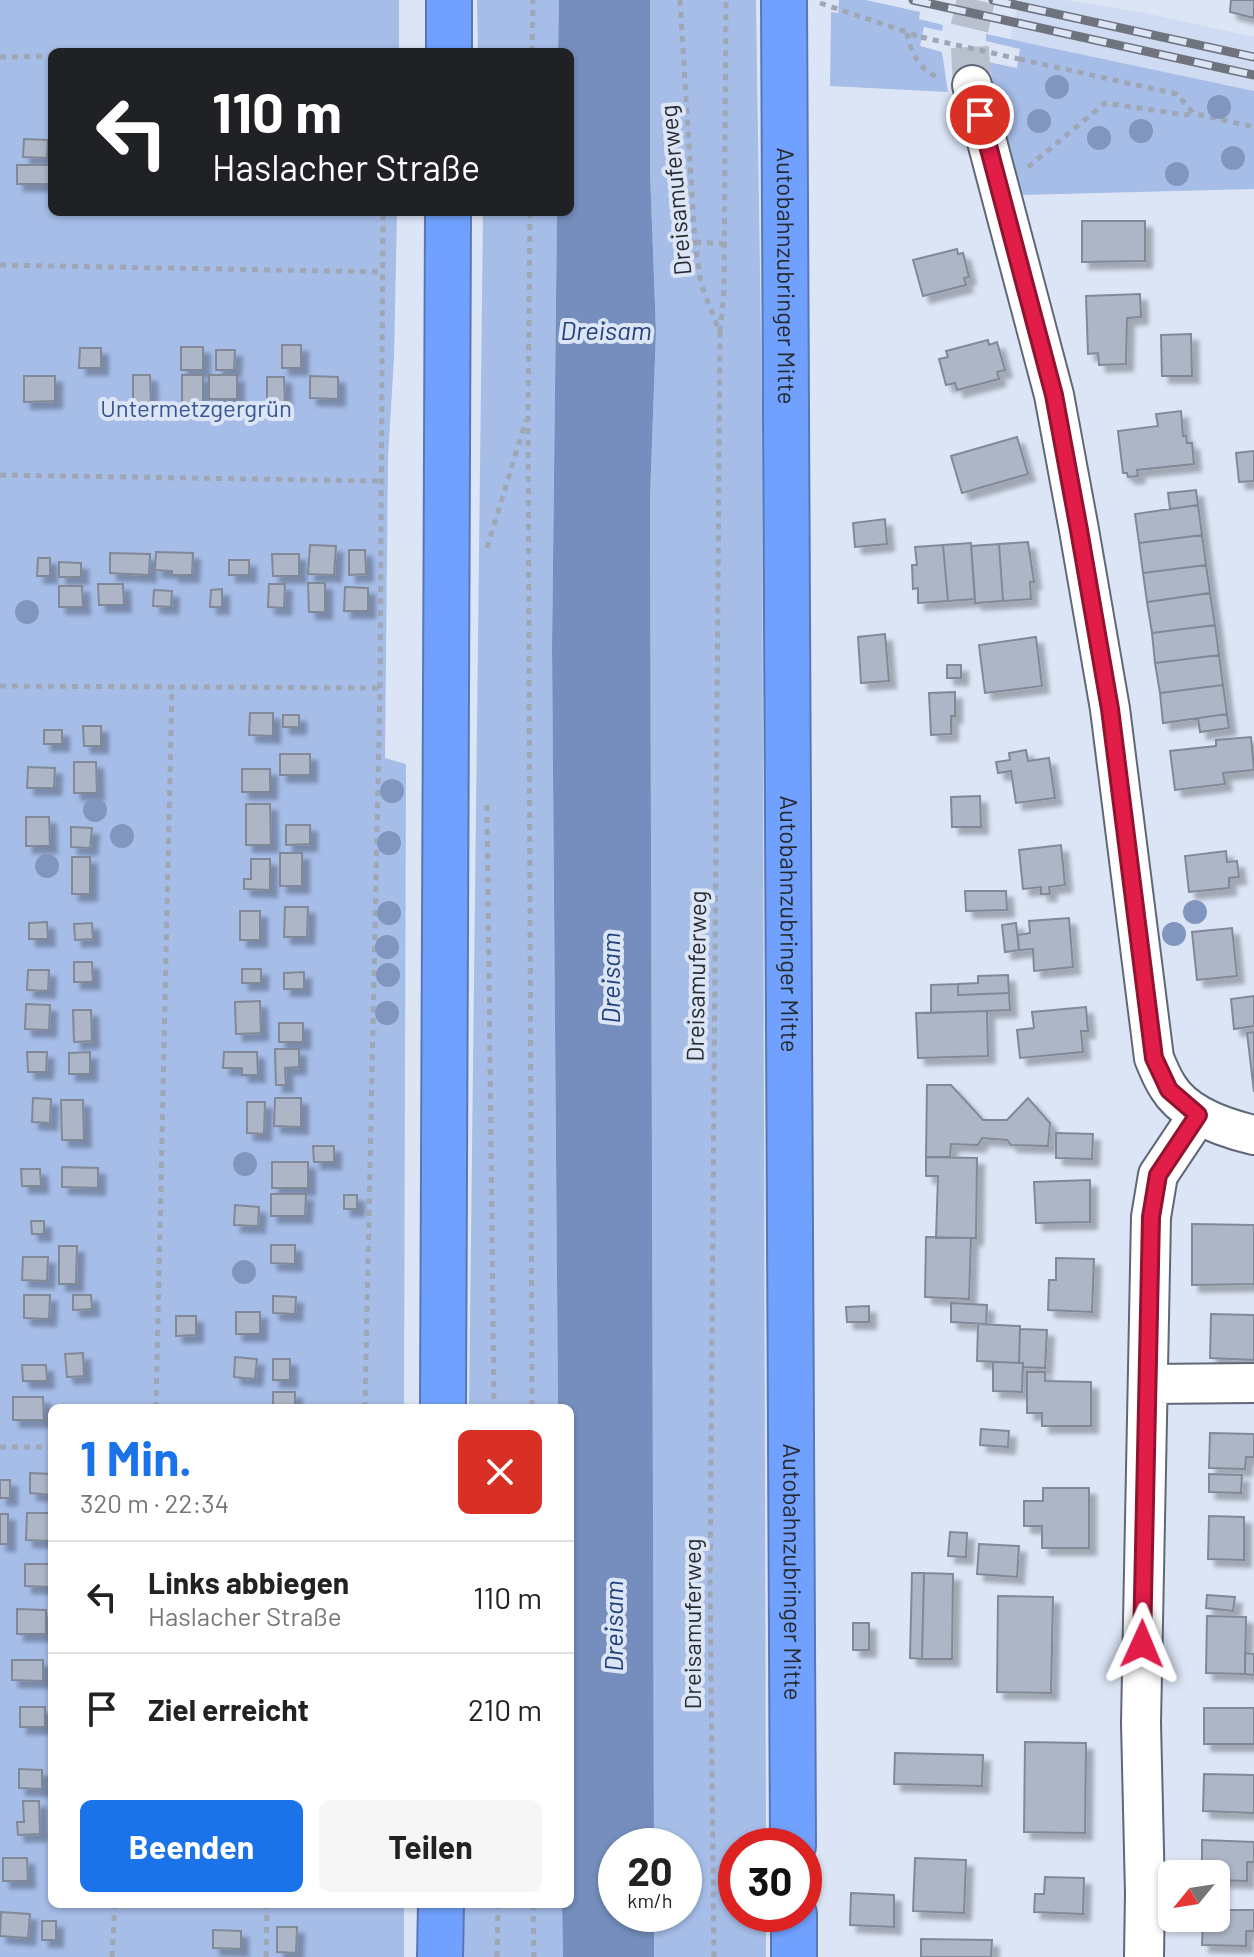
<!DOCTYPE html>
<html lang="de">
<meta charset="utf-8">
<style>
:root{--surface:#fff;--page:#f6f6f6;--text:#222;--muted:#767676;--line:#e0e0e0;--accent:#1a73e8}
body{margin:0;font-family:Barlow,sans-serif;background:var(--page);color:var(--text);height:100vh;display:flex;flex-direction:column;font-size:30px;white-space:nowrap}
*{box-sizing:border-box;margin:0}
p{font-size:26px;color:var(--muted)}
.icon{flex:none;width:44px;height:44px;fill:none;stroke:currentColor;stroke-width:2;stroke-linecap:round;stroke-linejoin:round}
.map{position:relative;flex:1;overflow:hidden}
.sheet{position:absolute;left:48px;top:1404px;width:526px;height:504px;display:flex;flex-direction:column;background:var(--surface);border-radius:12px;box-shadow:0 2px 6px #0004}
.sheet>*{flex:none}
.top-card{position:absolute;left:48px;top:48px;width:526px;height:168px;border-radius:12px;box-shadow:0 2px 6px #0004;background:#202124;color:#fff;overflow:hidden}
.needle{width:52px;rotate:240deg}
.fabs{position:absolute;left:1158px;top:1860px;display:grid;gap:16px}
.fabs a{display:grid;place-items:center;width:72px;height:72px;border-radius:12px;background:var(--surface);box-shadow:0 2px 6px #0004;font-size:40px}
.speed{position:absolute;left:598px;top:1828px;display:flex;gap:16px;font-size:40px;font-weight:700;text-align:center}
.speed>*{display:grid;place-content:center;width:104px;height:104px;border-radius:50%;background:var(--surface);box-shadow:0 2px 6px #0004;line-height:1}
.speed small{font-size:20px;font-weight:400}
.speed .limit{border:12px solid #d22;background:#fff;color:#111}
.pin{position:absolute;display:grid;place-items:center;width:68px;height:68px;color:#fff;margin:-34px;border:4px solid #fff;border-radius:50%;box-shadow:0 2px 8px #0007}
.me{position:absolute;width:88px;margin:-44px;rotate:1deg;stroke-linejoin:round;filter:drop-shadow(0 0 6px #0008)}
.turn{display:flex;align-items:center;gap:28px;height:168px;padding:0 32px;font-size:36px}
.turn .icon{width:104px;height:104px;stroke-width:2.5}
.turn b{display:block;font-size:56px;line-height:68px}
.round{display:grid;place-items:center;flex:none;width:84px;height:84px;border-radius:12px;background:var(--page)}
.summary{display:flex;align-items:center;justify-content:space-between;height:136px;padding:0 32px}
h1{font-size:48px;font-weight:700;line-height:60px;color:var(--accent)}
.button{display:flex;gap:16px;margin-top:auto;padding:16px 32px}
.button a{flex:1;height:92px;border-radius:12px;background:var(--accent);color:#fff;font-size:32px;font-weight:700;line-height:92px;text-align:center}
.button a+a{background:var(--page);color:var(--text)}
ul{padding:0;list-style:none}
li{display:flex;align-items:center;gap:24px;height:112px;padding:0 32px;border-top:2px solid var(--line)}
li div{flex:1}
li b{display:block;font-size:30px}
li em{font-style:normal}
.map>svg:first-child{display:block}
.built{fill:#cedbf2}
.green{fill:#a6bde8}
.water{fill:#758ebd}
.building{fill:#adb6c6;stroke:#818998;stroke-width:2;filter:url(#shadow)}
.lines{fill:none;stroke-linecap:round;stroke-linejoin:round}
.minor-tunnel{stroke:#b8c0ce;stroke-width:38;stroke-dasharray:38 19;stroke-linecap:butt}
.minor-casing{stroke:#606877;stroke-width:42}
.highway-casing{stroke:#5777b6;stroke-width:48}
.path{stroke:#9fa6b4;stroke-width:5;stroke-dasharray:6 6;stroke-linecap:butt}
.minor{stroke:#fff;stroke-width:38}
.highway{stroke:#71a1fe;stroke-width:44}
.rail-casing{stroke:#6e737e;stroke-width:9}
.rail{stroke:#dce5f6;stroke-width:6;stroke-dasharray:18;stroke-linecap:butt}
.path-bridge{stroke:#9fa6b4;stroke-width:5;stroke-dasharray:6 6;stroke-linecap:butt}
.tree{fill:#8196bf}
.route-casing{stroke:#92132f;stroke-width:20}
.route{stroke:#e11d48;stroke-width:14}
.labels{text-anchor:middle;stroke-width:8;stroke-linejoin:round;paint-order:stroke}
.street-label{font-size:24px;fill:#272a30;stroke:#dce5f6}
.park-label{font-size:24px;fill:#365592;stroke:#dce5f6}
.water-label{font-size:26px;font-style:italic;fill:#213f7a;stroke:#dce5f6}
</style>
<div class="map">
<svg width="1254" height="1957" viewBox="0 0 1254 1957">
<defs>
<filter id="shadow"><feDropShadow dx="7" dy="7" stdDeviation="2" flood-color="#0004"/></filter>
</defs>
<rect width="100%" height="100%" fill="#dce5f6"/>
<!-- built -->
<path class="built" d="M1019,0h46l75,12 114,25v54l-244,-52z"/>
<!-- green -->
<path class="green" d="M0,0h399v52h-347v160h345l-3,146 -6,99 -3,301 21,6 -2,644h-352v496h352v53h-404z
M477,0h82l-1,52h-80z
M650,0h106l6,411 4,1435h-30v68h30v43h-112v-43h30v-68h-30l-4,-1347 6,-168 -6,-160z
M839,0h27l54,12 -1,7 24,6 -1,6 -18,-4 -4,19 22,6 6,40 -118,-6 1,-74 7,1z
M986,34l268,57v98l-233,6 -33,-133 29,6 3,-19 -34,-8z
M483,212h74l-5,436 6,760h-89z
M464,1904h98l1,53h-99z"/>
<!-- water -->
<path class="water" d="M559,0h91v171l6,160 -6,168 4,1347h-38v68h38v43h-91l-1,-53h8v-496h-12l-6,-760 5,-436h13v-160h-12z"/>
<!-- building -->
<path class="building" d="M1231,0h23v18l-24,-6z
M24,139l24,1 -1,18 -24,-1z
M17,165h32v19h-32z
M1082,221h63v40l-63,1z
M957,249l1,5 5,-1 6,24 -5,1 2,7 -43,11 -10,-36z
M1140,294l1,23 -14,1 -1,46 -27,1 -1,-12 -10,1 -2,-58z
M1191,334l1,42h-30l-1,-41z
M988,340l1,5 8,-3 8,28 -8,2 2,7 -42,11 -2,-7 -9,2 -7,-26 9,-2 -2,-6z
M282,345h19v23h-19z
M181,347h22v23h-22z
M80,348h21v20h-22z
M216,350h19l-1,20h-18z
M133,375h17l1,30h-18z
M182,375h21v27h-21z
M209,375h28v24h-28z
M24,376h31v25l-31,1z
M310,376l28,1v22l-28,-1z
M267,377h17l1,28h-18z
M1181,411l2,25h3l1,7h5l2,21 -57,6 1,6 -10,1 -1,-4h-4l-5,-42 40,-5 -2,-12z
M1017,437l11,37 -66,19 -11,-37z
M1254,451v30l-15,1 -3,-29z
M1196,490l2,15 -28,4 -2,-16z
M1198,505l4,30 -63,8 -4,-29z
M885,519l2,25 -32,3 -2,-24z
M1202,535l4,30 -63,8 -4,-30z
M1028,542l6,40h-4l1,17 -28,2 -4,-57z
M971,543l4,56 -27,2 -5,-56z
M999,544l4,57 -28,2 -4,-57z
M310,545l26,1 -2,29 -26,-1z
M943,545l5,56 -30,2v-15l-5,1 -1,-24h5l-2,-18z
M349,550h16l1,24 -17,1z
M156,552l37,1 -1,22h-20v-4l-17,-1z
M110,553l40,1 -1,21 -39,-2z
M272,554h27v22h-26z
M38,558h12v18h-13z
M229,560h20v15h-20z
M59,562l22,1v14h-22z
M1206,565l4,28 -63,9 -4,-29z
M308,583h17v29h-16z
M98,584h25l1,21h-25z
M269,584h16l-1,24 -16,-1z
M59,586h23l1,21h-24z
M345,587l23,1v23h-24z
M222,589v18h-12l1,-17z
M154,590l18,1 -1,16 -18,-1z
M1210,593l5,32 -63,8 -5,-31z
M1215,625l4,30 -64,8 -3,-30z
M885,634l4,47 -28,2 -3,-46z
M1036,637l6,49 -57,7 -6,-48z
M1219,655l4,30 -63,8 -5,-30z
M947,665h14v13h-14z
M1223,685l4,29 -64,9 -3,-30z
M955,692v24h-4v18l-20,1 -2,-42z
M250,713h23v23l-24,-1z
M1227,714l2,14 -29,4 -2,-14z
M283,715h16v12h-16z
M83,726h18v20h-17z
M44,730h18v14h-18z
M1251,737l3,33 -31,3 2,11 -50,6 -5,-39 46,-5v-6z
M1026,750l2,11 21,-3 6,40 -39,5 -5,-32 -13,2 -2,-11 14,-2 -1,-7z
M280,754h30v21h-30z
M74,762h22l1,31h-23z
M28,767l27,1 -1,20h-27z
M242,769h28v23h-28z
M980,796l1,31h-29l-1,-30z
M246,804h24l1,41h-25z
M26,817h23l1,29h-24z
M286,825h24v19l-24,1z
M71,827l21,1 -2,20 -19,-1z
M1061,845l4,40 -16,2 1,7h-9v-7l-18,2 -4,-39z
M1226,851l1,11 10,-1 2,16 -10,1v10l-40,4 -4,-36z
M280,853h22v33h-22z
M72,857h18v37h-18z
M251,859h19v31l-26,-1v-10h7z
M965,891h41l1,19 -41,1z
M285,907h23l-1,30h-23z
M240,911h20v29h-20z
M1069,918l4,49 -39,4 -1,-22 -14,1 -1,-15 12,-2 -1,-12z
M47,922l1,17h-19v-16z
M92,923l1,16 -18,1 -1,-16z
M1016,923l3,27 -14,2 -3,-27z
M1232,928l5,48 -40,4 -5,-48z
M74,962h18l1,20h-19z
M242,969h19v14h-19z
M28,970h21l-1,21 -21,-1z
M304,972v17h-20v-16z
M1008,975l1,18 -51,2v-11l20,-1v-7z
M958,984v11l51,-2 1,17 -79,3v-28z
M1254,996v30l-20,3 -3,-30z
M260,1001l1,32 -25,1 -1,-32z
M26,1004l24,1 -1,25 -24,-1z
M1086,1007l2,24h-7l2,21 -63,6 -3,-28 17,-2 -2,-16z
M73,1010h18l1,31 -18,1z
M987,1011l1,45 -70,2 -2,-45z
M279,1023h24v19h-24z
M1254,1032v60l-7,-59z
M275,1049h24v18l-14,1 1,17h-10z
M27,1052h20l-1,20h-18z
M90,1052v22h-21v-21z
M224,1052h33l1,23h-16v-7h-19z
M927,1085h24l32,35h24l21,-22 22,25 -2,23 -37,-1 -4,-5 -25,-2 -4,7 -27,-1 -1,13h-24z
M33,1098l18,1 -1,24 -18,-1z
M275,1098h26v29l-27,-1z
M61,1100h22l1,40h-22z
M247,1102h18l-1,32 -17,-1z
M1056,1133l37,1 -1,25 -36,-1z
M313,1146h21v16h-20z
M926,1157l51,1 -1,80h-40l2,-62h-12z
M272,1162h36v26h-36z
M62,1167l36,1v20l-36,-1z
M21,1169h19l1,17h-19z
M1090,1180v42l-54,1 -2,-41z
M271,1194h35l-1,22h-34z
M344,1195h13v14h-13z
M235,1205l24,2 -1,19 -24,-1z
M31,1221h13v13h-12z
M1192,1224l62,1v59l-62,1z
M926,1237l45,1 -2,61 -44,-2z
M271,1245h24v19l-24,-1z
M59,1246h18l-1,38h-17z
M23,1257h25l-1,24 -25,-1z
M1056,1258l38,1 -2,53 -44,-2 1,-30h7z
M24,1295h26l-1,24 -25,-1z
M73,1295h18l1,14 -19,1z
M273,1296l23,1 -1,17 -22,-1z
M951,1303l36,2 -1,19 -35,-2z
M869,1306v16h-22l-1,-15z
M236,1312h24v22h-24z
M1211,1314l43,1v45l-44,-2z
M176,1316h20v19l-20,1z
M978,1324l42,2 -1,37 -42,-2z
M1020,1329l27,1 -2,38 -22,-1v-4h-4z
M83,1353l1,23 -17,1 -2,-23z
M235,1357l22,2 -2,20 -21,-2z
M273,1359h17v21h-17z
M993,1362l30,1 -1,29 -29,-1z
M22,1365h24l1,16h-24z
M1027,1372h18v9l46,1v44h-49v-13h-15z
M273,1392h22v16h-22z
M13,1397h30l1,23h-31z
M981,1429l28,2 -1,16 -28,-2z
M1210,1433l44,1v23h-8l-1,12 -36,-1z
M30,1473l22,1v21l-22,-2z
M1209,1474l33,1 -1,18 -32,-1z
M0,1480h10v18h-10z
M1043,1488h46v60h-47v-22h-18v-25h19z
M27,1513h23v28l-24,-1z
M0,1514h8v30h-8z
M1209,1516l35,1v43l-36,-1z
M950,1532l17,1 -1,24 -18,-1z
M979,1544l40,2 -2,31 -40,-3z
M25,1564h25v23l-25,-1z
M912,1573h12l-2,86 -12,-1z
M924,1573l29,1 -1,85h-30z
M1207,1595l28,2 -2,14 -27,-3z
M998,1596l55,1 -2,96 -54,-1z
M17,1609l29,1v24h-29z
M1207,1616l39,1 -1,57 -39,-1z
M853,1623h16v27h-16z
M1245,1653l9,1v21l-9,-1z
M12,1660h31v21l-31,-1z
M20,1707h25v20h-25z
M1204,1708h50v36h-50z
M1025,1742l61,1 -1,90 -61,-1z
M895,1753l88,2 -1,31 -88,-2z
M19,1769l23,1v19l-23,-1z
M1204,1774l50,1v38l-51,-2z
M23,1801h16l1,33 -22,1 -1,-13h7z
M1202,1840l52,2v20h-7v19l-31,-1v-6h-14z
M3,1858h24l1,23h-25z
M915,1858l51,2 -2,53 -51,-2z
M1045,1877l39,1 -1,36 -49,-2 1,-18h9z
M851,1893l43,2v32l-44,-2z
M1216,1910h38v21h-8v15l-44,-1 1,-27h13z
M1,1912l29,2 -2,24 -28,-2z
M42,1921h14v19h-14z
M277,1927h20l-1,26 -19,-1z
M213,1930l28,1v18l-28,-1z
M921,1939l71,1 -1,17h-70z"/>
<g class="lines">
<!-- minor-tunnel -->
<path class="minor-tunnel" d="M972,85l-3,-55 7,-30"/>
<!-- minor casing -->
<g class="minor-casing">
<path id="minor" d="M972,85l82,310 25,135 31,179 44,349c4,10 8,20 14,29 17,28 56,41 86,48
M1149,1384l105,-1
M1144,1957l1,-64 -4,-170 10,-506 7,-42 40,-60"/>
</g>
<!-- highway casing -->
<g class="highway-casing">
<g id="highway">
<path id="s1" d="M784,0l9,1846"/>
<path d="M449,52v-52"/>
<path d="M443,1408l5,-1196"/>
<path d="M794,1914v43"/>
<path d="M440,1957l1,-53"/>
</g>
</g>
<!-- path -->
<path class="path" d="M680,0l15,242 6,42 19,49 -10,1254 4,370
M820,3l101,34
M907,33c3,19 14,39 33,45
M532,52l1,-52
M0,57l52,-1
M1019,59l158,35 16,19 61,14
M1028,167l77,-64 81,12 7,-2
M530,212l-2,200 4,996
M695,242l30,2
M0,265l383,7
M720,332l4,-40 2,-292
M0,475l380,6
M487,548l39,-128
M0,686l380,2
M487,805l7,603
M156,1408l16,-723
M365,1408l15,-720 3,-476
M0,1447h52
M533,1904l1,53
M112,1957l3,-53
M266,1957l1,-53
M497,1957l1,-53"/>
<!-- minor -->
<use href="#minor" class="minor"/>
<!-- highway -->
<use href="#highway" class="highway"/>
<!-- rail casing -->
<g class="rail-casing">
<path id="rail" d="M913,0l341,75
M993,0l261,57"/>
</g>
<!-- rail -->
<use href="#rail" class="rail"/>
<!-- path-bridge -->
<path class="path-bridge" d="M921,37l98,22"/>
</g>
<!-- trees -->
<g class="tree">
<circle cx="1057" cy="87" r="12"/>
<circle cx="1219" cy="107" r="12"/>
<circle cx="1039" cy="121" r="12"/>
<circle cx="1141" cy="131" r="12"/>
<circle cx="1099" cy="138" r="12"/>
<circle cx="1233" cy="158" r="12"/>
<circle cx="1177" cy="174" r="12"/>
<circle cx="27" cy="612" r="12"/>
<circle cx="392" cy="791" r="12"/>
<circle cx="95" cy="810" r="12"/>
<circle cx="122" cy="836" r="12"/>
<circle cx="389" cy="843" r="12"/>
<circle cx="47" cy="866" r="12"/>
<circle cx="1195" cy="912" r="12"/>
<circle cx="389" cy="913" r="12"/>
<circle cx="1174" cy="934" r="12"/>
<circle cx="387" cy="947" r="12"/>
<circle cx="388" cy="975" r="12"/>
<circle cx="387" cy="1013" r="12"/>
<circle cx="245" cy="1164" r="12"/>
<circle cx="244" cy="1272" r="12"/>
</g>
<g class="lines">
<!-- route casing -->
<g class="route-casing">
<path id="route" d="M980,115l74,280 25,135 31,179 44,349 15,32 29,25 -40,60 -7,42 -9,427"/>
</g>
<!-- route -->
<use href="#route" class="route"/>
</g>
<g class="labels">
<!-- street labels -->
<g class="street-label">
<text transform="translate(676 190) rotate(-95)" y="8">Dreisamuferweg</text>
<text dy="8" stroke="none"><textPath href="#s1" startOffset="276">Autobahnzubringer Mitte</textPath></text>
<text dy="8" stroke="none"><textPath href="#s1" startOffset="924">Autobahnzubringer Mitte</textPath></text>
<text transform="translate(697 976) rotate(-89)" y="8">Dreisamuferweg</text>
<text dy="8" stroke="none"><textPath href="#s1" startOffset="1572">Autobahnzubringer Mitte</textPath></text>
<text transform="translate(693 1624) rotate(-90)" y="8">Dreisamuferweg</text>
</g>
<!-- park labels -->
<g class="park-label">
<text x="196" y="417">Untermetzgergrün</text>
</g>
<!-- water labels -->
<g class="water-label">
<text x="606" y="340">Dreisam</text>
<text transform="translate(611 978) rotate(-90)" y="9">Dreisam</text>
<text transform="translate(614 1626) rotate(-90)" y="9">Dreisam</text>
</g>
</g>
</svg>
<div class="fabs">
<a><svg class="needle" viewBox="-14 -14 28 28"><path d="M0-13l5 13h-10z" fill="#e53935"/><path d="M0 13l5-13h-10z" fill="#767676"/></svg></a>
</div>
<div class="speed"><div>20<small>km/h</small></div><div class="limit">30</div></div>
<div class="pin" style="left:980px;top:115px;background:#d93025"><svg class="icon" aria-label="arrive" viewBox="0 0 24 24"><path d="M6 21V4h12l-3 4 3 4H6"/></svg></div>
<svg class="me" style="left:1142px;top:1644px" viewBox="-20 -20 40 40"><path d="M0-17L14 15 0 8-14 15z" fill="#e11d48" stroke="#fff" stroke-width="4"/></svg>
<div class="top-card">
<div class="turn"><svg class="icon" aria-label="left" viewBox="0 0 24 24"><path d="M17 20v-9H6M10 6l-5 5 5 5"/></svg><div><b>110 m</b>Haslacher Straße</div></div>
</div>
<section class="sheet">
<div class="summary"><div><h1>1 Min.</h1><p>320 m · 22:34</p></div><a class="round" style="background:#d93025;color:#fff"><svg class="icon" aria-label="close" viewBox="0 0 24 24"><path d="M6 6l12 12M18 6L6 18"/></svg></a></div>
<ul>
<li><svg class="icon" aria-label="left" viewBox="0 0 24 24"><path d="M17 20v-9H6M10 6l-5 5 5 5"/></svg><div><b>Links abbiegen</b><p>Haslacher Straße</p></div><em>110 m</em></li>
<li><svg class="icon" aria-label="arrive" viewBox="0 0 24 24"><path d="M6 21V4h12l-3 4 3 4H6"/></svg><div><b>Ziel erreicht</b></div><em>210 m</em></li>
</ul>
<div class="button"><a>Beenden</a><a>Teilen</a></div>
</section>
</div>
